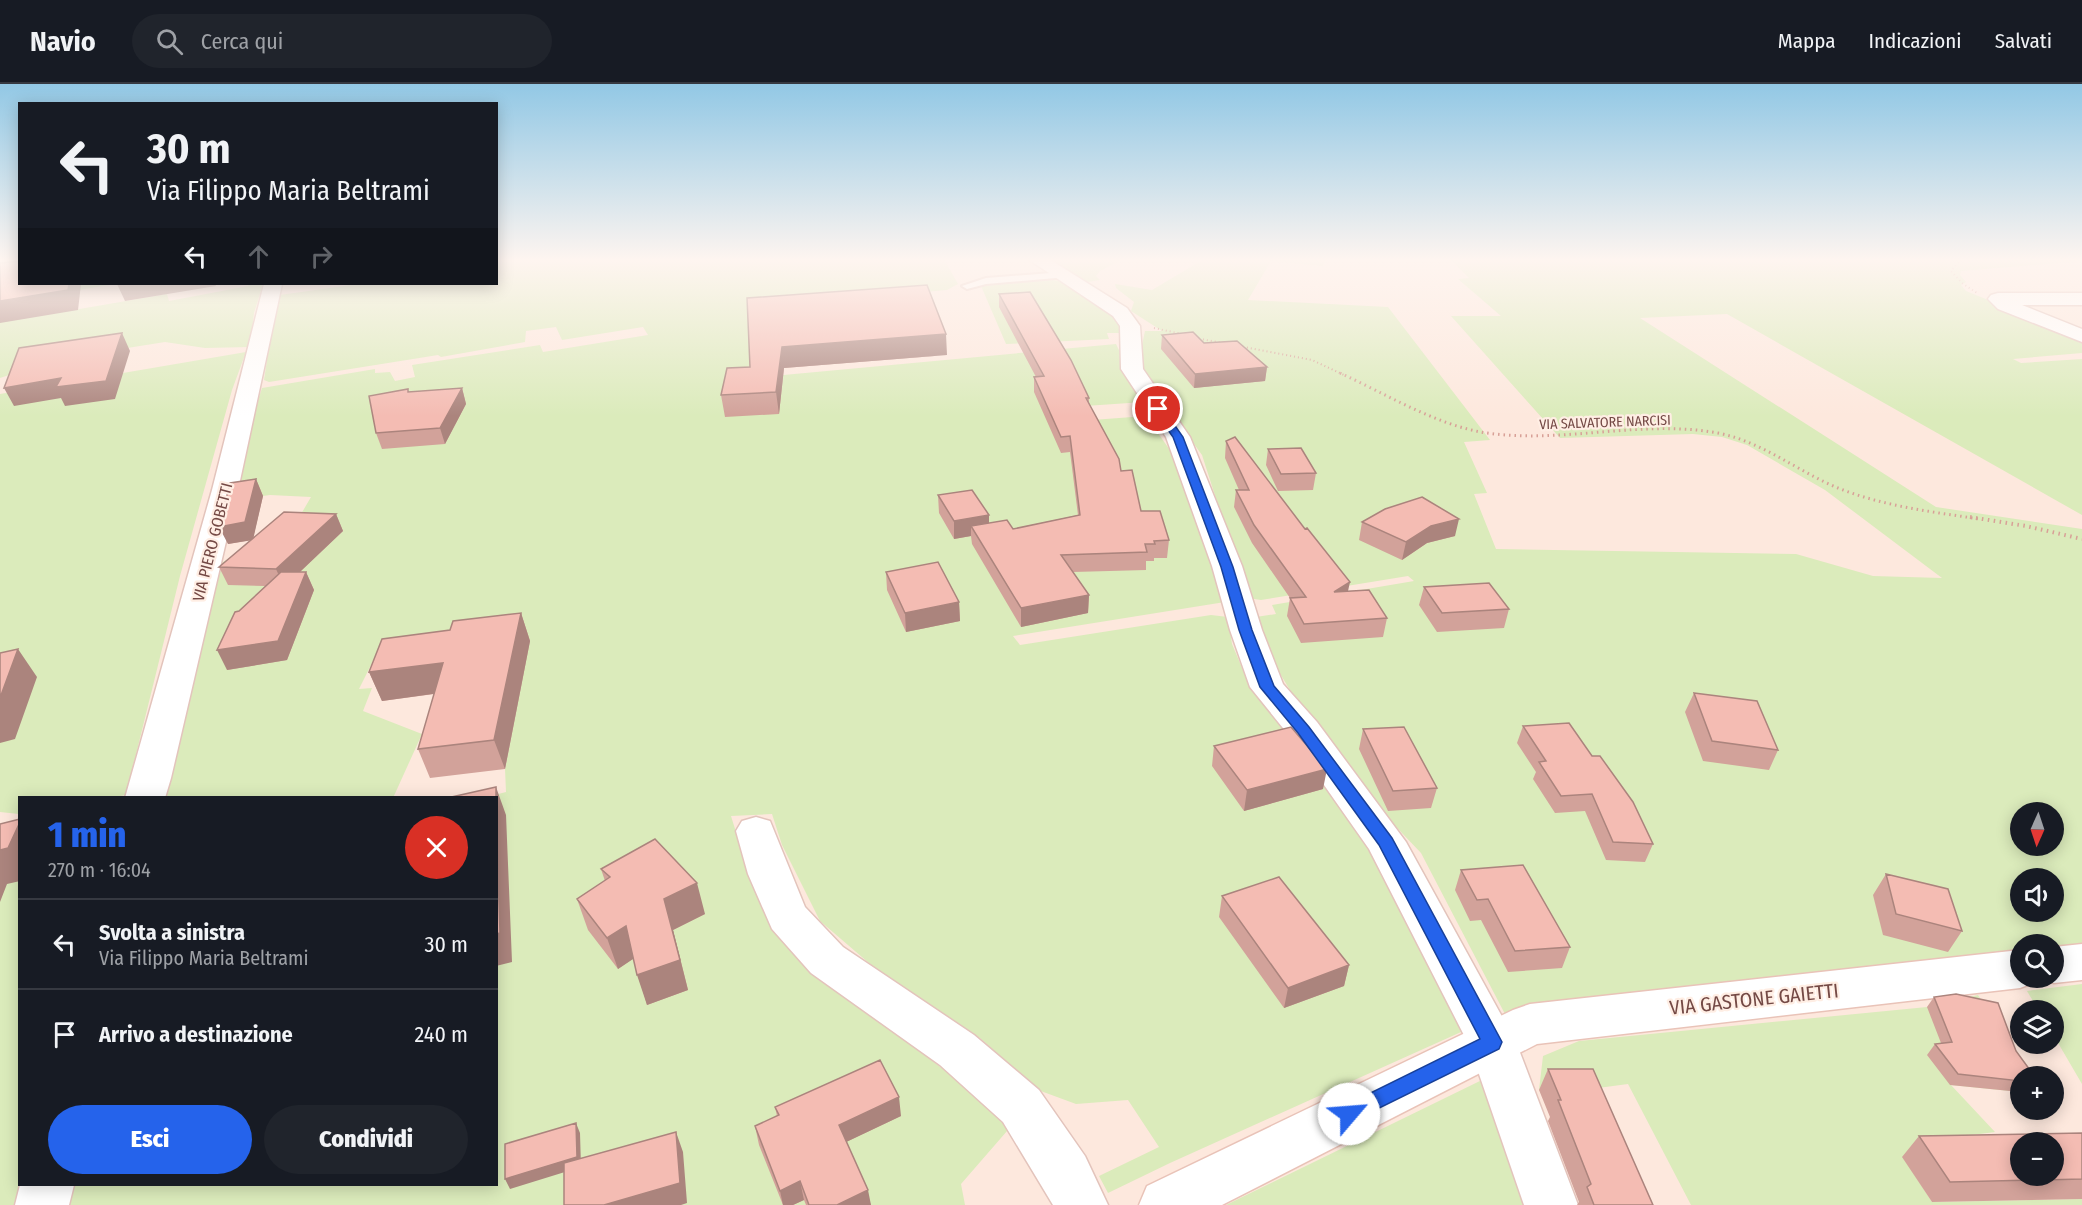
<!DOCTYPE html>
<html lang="it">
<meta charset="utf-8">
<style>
:root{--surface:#171b24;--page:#20242c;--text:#f1f3f6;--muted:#9ea1a6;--line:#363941;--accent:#2563eb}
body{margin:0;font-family:"Fira Sans Condensed",sans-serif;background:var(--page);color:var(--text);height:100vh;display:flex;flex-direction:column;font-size:22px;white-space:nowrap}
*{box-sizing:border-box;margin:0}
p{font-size:20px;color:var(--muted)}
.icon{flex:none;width:33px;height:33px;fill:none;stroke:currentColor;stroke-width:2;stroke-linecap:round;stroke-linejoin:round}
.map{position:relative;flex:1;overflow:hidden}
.drawer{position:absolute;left:18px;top:712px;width:480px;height:390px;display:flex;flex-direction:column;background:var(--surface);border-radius:0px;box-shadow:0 3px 15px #0003}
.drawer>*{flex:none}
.hud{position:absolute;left:18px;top:18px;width:480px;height:183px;border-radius:0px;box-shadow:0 3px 15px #0003;background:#171b24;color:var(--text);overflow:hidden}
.needle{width:39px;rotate:183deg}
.fabs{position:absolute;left:2010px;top:718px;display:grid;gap:12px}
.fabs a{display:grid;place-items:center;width:54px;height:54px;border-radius:50%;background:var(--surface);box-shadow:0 3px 15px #0003;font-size:30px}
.pin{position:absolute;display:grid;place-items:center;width:51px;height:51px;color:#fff;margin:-26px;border:3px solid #fff;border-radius:50%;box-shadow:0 2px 6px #0007}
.me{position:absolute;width:66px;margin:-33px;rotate:63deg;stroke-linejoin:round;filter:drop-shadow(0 0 4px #0008)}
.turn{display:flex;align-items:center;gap:21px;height:126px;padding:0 30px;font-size:27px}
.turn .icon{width:78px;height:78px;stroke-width:2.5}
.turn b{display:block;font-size:42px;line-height:51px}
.lanes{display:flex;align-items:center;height:57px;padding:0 30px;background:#0003;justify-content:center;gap:30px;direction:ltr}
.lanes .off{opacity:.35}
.round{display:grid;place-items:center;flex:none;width:63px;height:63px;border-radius:32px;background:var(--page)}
.headline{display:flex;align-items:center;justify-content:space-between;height:102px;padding:0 30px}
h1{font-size:36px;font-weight:800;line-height:45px;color:var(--accent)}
.button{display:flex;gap:12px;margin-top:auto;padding:12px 30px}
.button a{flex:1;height:69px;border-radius:36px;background:var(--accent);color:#fff;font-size:24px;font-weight:800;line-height:69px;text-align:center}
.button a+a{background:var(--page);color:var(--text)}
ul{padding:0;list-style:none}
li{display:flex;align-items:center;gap:18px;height:90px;padding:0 30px;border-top:2px solid var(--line)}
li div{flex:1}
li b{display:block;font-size:22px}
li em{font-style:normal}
header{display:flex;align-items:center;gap:36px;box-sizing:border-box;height:84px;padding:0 30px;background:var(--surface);border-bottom:2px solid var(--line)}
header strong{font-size:28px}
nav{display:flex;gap:33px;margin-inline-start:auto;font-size:21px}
.search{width:420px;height:54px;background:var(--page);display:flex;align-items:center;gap:15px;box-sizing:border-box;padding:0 21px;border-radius:33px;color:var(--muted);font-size:22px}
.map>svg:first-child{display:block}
.green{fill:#dbebbb;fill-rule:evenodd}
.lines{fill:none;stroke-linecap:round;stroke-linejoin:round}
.service-casing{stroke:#e3c4bc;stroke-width:4}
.minor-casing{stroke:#e3c4bc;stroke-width:3}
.tertiary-casing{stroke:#e3c4bc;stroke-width:3}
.secondary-casing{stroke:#e9c3b8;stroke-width:3}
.path-far2{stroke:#d8a097;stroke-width:2;stroke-dasharray:1 3;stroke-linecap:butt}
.path-far1{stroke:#d8a097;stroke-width:3;stroke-dasharray:1.5 4;stroke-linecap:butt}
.path{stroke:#d8a097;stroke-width:4;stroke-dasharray:1.5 4.5;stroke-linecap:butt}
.service{fill:#fff;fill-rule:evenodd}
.minor{fill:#fff;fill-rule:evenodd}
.tertiary{fill:#fff;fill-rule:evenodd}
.secondary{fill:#fff;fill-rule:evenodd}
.wall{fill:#d2a29a}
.shaded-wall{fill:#ab847d}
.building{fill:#f4bcb3;stroke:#ab847d;stroke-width:1.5;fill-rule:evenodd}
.route{fill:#2563eb;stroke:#184099;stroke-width:1.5}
.labels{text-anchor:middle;stroke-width:4.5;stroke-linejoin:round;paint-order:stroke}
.far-street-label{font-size:14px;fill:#744945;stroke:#ffeee4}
.street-label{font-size:16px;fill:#744945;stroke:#ffeee4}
.near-street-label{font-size:20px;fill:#744945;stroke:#ffeee4}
</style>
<header>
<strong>Navio</strong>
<div class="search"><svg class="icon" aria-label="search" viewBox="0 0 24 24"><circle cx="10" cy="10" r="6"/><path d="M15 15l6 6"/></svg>Cerca qui</div>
<nav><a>Mappa</a><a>Indicazioni</a><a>Salvati</a></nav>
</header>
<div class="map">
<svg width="2082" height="1121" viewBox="0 0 2082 1121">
<rect width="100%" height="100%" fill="#fde8dd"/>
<!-- green -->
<path class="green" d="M497,175h447l14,25 -11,6 -35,3 -161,85 365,-34 28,58 -59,4 -33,17 94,-7 33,47 37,119 9,20 -212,34 7,9 191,-30 17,2 4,27 16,38 140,177 82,169 -300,135 -62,30 -9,-17 60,-29 -31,-47 -52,4 -38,-14 -58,-52 -75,-44 -85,-73 -38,-76 -10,-31 -41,2 22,71 35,59 80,66 146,111 -53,61 4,21h-896l5,-20h422v-387h-13l23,-6 -1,-23 24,-128 -153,14 -17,34 13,-1 -9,23 59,23 -29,64h-229l54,-233 56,-34 23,-10 14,-24 -41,-2 -35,5 12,-66 15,-46 113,-19v4l15,-1 5,9 20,-4 -3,-12 128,-20 3,7 105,-17 -5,-8 -81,13 -6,-13 -30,4 -1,11 -84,15 -3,-2 -169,27 -5,-2 9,-60 7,-25 78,-11h138z
M1046,175h77l-23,12 -4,5 4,4 -13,2z
M1204,175h122l-3,7 -52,-5 -23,39 140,7 102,133 -26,2 23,51 -13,1 22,55 300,5 77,22 69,2 -117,-88 -78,-45 -25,-8 -29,-3 -133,4 -109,-122h50l-43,-37 11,-1 -19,-19h632v2l-121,10 -1,4 6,7 -5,3 5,6 116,47v15l-69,6 8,4 61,-4v156l-355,-201 -87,4 296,189 146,22v421l-28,3v-8h-34v12l-314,33 -200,26 -85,-163 -40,-42 -76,-96 -35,-58 -14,-40 20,-3 -4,-9 142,-24 -6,-5 -147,24 -13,-2 -46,-143 -58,-80 -3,-25 4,-19h17l-31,-20 3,-9 -18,-14 -1,-4 37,6zM2020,729h34v33h-34zM2020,795h34v33h-34z
M0,194l20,6h95l-84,14 -4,20 140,-24 2,7 79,-15 1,-2h14l-9,29 -4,34 -45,1 -40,-6 -107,17 -58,19z
M1053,196l12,2 51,32 8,16 -3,3h-14l2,6 -103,5 -25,-58z
M246,268l-14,38 -52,186 -54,219 -17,3h-89l-1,16 -19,-2v-418z
M19,748l1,353h13l-6,20h-27v-372z
M2082,900v100l-28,-48v-25h-15l-12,-20z
M1978,911l12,19 30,78 -69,-7 44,47 -39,5 -53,20 29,45 150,-3v6h-391l-63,-121 -45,6h-44l4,-34 36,-15 348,-34z
M1484,995l47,126h-305z"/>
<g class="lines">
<!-- service casing -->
<g class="service-casing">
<path id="service" d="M1064,188l5,3 -2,2 -81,7 -19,5 -5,-3 24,-8z"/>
</g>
<!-- minor casing -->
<g class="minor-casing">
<path id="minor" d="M1028,175h21l78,49 13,18 3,43 47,68 52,129 20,64 21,54 34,38 89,120 110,200 62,163h-54l-55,-160 -100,-196 -78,-111 -41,-51 -20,-57 -18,-64 -46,-129 -45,-68 -1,-43 -7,-10z
M1998,209h84v12h-60l60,24v13l-84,-33 -10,-10 3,-4z
M756,733l14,4 35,86 38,40 131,88 65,55 46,66 23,49h-55l-50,-83 -63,-57 -129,-92 -39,-44 -24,-55 -12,-43 6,-10z"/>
</g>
<!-- tertiary casing -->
<g class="tertiary-casing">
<path id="tertiary" d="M264,200h18l-44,206 -67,288 -6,20h-40l87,-308z
M20,1101h54l-5,20h-54z"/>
</g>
<!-- secondary casing -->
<g class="secondary-casing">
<path id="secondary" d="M2082,860v36l-28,3 -16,-5 -2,4 -16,6 -483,56 -315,161h-83l8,-19 366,-176 17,-6 490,-54v28h34v-31z"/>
</g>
<!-- path-far2 -->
<path class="path-far2" d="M1961,175l-10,12 11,12 15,10
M1154,244l28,6
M1195,254l28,5
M1239,262l73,14 32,15"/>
<!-- path-far1 -->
<path class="path-far1" d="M1340,289c46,21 98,53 147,60 77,11 155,-14 231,0 45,9 79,38 120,55 45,18 94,24 142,31"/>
<!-- path -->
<path class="path" d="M1970,433l56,9 56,13"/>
<!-- service -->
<use href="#service" class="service"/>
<!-- minor -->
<use href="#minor" class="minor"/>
<!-- tertiary -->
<use href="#tertiary" class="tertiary"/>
<!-- secondary -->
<use href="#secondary" class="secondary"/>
</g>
<!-- wall -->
<path class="wall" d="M999,210l90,104v5l52,108 28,29 -2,18h-13v3h-8v9l-73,2 16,23 -1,18 -67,14 -49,-83 -1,-8 -17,3 -15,-26 -1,-18 51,28 24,6 65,-14 -8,-63 -9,1 -27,-61v-15h2l-37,-70z
M1162,251l42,8 63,24 -2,14 -71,7 -33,-39z
M947,271l-163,13 -5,46 -54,3 -4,-22 6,-27z
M462,304l4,16 -21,40 -63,5 -6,-16 32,-41z
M1226,357l122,150 39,27 -4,19 -82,6 -14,-27 3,-18 -38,-55 -18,-36 2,-17h3l-14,-32z
M1268,365l48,24 -3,17 -35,1 -12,-26z
M256,395l7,17 -10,42 83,-24 7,17 -43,41h6l8,18 -27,70 -60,10 12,-59 26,-25 -37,-1 -9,-18 32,-27 -23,4z
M1362,438l93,14 -28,7 -25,17 -43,-20z
M886,488l73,30 1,19 -54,11 -19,-42z
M1424,503l85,22 -5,19 -67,4 -18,-27z
M521,529l9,28 -25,128 -75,9 -12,-29 16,-55 -52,7 -13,-29 81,-42z
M1694,609l84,57 -9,20 -66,-9 -18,-49z
M1523,642l130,118 -8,18 -39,-2 -21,-49 -30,2 -22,-34 3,-7 -19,-29z
M1363,645l74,59 -6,20 -43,3 -29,-62z
M1214,662l109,43 -79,22 -32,-45z
M601,785l104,45 -32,16 15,60 -41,15 -13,-47 -16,11 -30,-39 -11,-31 28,-18z
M1461,786l109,77 -8,21 -54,4 -27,-52 -11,1 -15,-31z
M1886,790l76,57 -14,21 -65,-17 -10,-40z
M1222,812l127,69 -5,21 -60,22 -65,-91z
M1934,913l82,54 4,26v15l-70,-7 -23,-30 8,-11 6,-1 -14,-36z
M1548,985l105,136h-76l2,-3 -31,-81 2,-4 -11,-27z
M775,1023l126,9 -55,26 25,63h-65l-2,-5 -11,5h-10l-24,-60 -4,-19 22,-10z
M2082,1049v66l-150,3 -30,-45 17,-21z"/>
<!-- shaded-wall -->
<path class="shaded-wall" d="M69,200h12l-3,26 -78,13v-22z
M117,200h98l1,2 -91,15z
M122,249l8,18 -15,48 -50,7 -4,-8 -47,8 -10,-18 57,-10z
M946,250l1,21 -163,13 -5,46 -3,-22 6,-45z
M1267,283l-2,14 -71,7 1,-14z
M462,304l4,16 -21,40 -5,-16z
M256,395l7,17 -10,44 -25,4 -9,-17z
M336,430l7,17 -59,56 -8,-18z
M989,431v18l-18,-7v10l-17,3v-18z
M1459,435l-4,17 -28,7 -25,17 4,-18 25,-16z
M306,488l8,18 -27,70 -60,10 -10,-20z
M1350,498l-4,18 -12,-8z
M1089,511l-1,18 -67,14v-19z
M959,518l1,19 -54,11 -1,-19z
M521,529l9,28 -25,128 -11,-29z
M18,565l19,28 -22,62 -15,4v-45z
M443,579l11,28 -72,10 -13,-29z
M1327,685l-4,20 -79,22 3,-21z
M496,703l10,28 6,147 -16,4z
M20,738v59l-13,3 -7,18v-52z
M697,799l8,31 -32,16 15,60 -41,15 -10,-30 27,-76z
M626,842l10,31 -18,12 -11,-31z
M1349,881l-5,21 -60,22 4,-20z
M899,1013l2,19 -59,28 -3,-19z
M576,1039l4,10 1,34 -71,22 -5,-10z
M676,1048l7,20 4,51 -6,2h-77z
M800,1097l4,19 -11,5h-10l-3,-14z
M868,1106l3,15h-34z"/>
<!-- building -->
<path class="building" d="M20,177v23h49l-1,6 -68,11v-38z
M927,201l19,49 -164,13 -6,45 -55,3 6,-27 23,-1 -3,-69z
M1030,208l41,68 18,38h-3l33,61 2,12 11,-1 9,41h19l9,29 -15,1 1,3h-10l2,8 -86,3 28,40 -68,13 -50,-82 36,-6 6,9 67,-14 -10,-79 -9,1 -27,-60 10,-1 -45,-82z
M1193,248l11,11 33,-2 30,26 -72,7 -33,-39z
M122,249l-16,48 -50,6 5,-9 -57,10 15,-40z
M462,304l-22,40 -64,5 -7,-37 39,-7v3z
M1235,353l70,92 2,-1 43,54 -16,10 35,-2 18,28 -83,6 -14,-26 16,-1 -52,-72 -18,-35h13l-23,-49z
M1301,364l15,25 -35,1 -13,-25z
M256,395l-11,43 -26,5 11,-44z
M972,406l17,25 -35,6 -16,-26z
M1422,413l37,22 -28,7 -25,16 -44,-20 23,-13z
M284,428l52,2 -60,55 -57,-2z
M938,478l21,40 -54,11 -19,-41z
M281,488h25l-28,69 -61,9 18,-38 4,-1z
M1489,499l20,26 -67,4 -18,-26z
M521,529l-27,127 -76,9 25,-86 -74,9 13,-33 68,-9 3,-9z
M18,565l-18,49v-45z
M1694,609l63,8 21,49 -66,-9z
M1569,639l23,33h8l33,46 20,42 -40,-2 -21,-48 -31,2 -22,-34 7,-1 -23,-35z
M1291,643l36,42 -80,21 -33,-44z
M1404,643l33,61 -44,3 -30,-62z
M496,703v11h-49z
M496,729l4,120 -4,1z
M20,735v3l-12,26 -8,2v-26z
M655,755l42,44 -33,16 16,61 -43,15 -11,-49 -19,12 -30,-39 33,-22 -9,-8z
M1523,781l47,82 -55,4 -27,-52 -11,1 -16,-30z
M1886,790l62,15 14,42 -66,-17z
M1279,793l70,88 -61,23 -66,-92z
M1956,910l42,9 18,48 19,26h-15v4l-62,-7 -23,-30 17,-2 -18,-45z
M880,976l19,37 -60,28 29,65 -31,15h-28l-9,-24 -20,10 -25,-65 24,-11 -4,-8z
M1548,985h45l60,136h-59l-7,-18 4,-3 -33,-84h3z
M576,1039l1,34 -72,22v-35z
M676,1048l4,51 -76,22h-40v-42z
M2082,1049v46l-132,3 -31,-46zM2020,1059h34v33h-34z"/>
<!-- sky -->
<linearGradient id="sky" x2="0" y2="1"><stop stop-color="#92c8e5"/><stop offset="0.53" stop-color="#fef5f0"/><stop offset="1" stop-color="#fef5f0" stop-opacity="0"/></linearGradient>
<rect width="2082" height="332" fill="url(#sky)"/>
<!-- route -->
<path class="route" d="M1155,323h7l21,30 50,130 19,63 22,56 35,41 83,111 110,204 -3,7 -150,74 -7,-3 -4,-6 4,-7 138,-68 -101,-194 -81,-112 -38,-46 -21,-57 -18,-63 -48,-130 -20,-28z"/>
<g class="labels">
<!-- far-street labels -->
<g class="far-street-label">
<text transform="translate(1605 338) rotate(-2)" y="5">VIA SALVATORE NARCISI</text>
</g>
<!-- street labels -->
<g class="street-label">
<text transform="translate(212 458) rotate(-76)" y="6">VIA PIERO GOBETTI</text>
</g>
<!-- near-street labels -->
<g class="near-street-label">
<text transform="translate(1754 915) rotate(-6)" y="7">VIA GASTONE GAIETTI</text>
</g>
</g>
</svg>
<div class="fabs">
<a><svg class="needle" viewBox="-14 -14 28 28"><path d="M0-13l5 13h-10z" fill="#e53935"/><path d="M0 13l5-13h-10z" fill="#9ea1a6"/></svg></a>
<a><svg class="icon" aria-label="sound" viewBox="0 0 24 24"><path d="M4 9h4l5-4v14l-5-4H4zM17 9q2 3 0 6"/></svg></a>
<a><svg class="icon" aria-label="search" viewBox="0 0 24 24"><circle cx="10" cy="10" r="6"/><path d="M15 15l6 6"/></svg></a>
<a><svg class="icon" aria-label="layers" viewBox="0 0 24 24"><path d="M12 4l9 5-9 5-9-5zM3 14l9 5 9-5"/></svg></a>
<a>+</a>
<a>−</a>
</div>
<div class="pin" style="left:1158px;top:325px;background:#d93025"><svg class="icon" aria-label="arrive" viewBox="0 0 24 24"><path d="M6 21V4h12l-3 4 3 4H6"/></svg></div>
<svg class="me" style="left:1349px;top:1030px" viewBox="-20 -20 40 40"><circle r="19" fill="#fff"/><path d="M0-13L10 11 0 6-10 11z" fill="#2563eb"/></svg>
<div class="hud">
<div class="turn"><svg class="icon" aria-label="left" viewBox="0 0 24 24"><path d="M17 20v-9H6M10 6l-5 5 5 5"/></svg><div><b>30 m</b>Via Filippo Maria Beltrami</div></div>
<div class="lanes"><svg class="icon" aria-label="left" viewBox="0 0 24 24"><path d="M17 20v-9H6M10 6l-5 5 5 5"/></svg><svg class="icon off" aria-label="ahead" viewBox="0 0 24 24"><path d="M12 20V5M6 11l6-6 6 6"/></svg><svg class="icon off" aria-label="right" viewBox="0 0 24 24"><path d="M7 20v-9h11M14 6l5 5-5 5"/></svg></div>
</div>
<section class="drawer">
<div class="headline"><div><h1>1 min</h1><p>270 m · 16:04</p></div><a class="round" style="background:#d93025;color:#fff"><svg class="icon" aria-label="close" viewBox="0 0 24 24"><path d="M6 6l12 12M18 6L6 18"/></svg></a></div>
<ul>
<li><svg class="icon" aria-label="left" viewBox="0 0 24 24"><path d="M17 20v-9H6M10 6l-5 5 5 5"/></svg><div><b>Svolta a sinistra</b><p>Via Filippo Maria Beltrami</p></div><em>30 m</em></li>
<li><svg class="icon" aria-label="arrive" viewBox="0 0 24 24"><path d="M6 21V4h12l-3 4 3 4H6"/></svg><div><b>Arrivo a destinazione</b></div><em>240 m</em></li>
</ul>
<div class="button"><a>Esci</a><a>Condividi</a></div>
</section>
</div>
